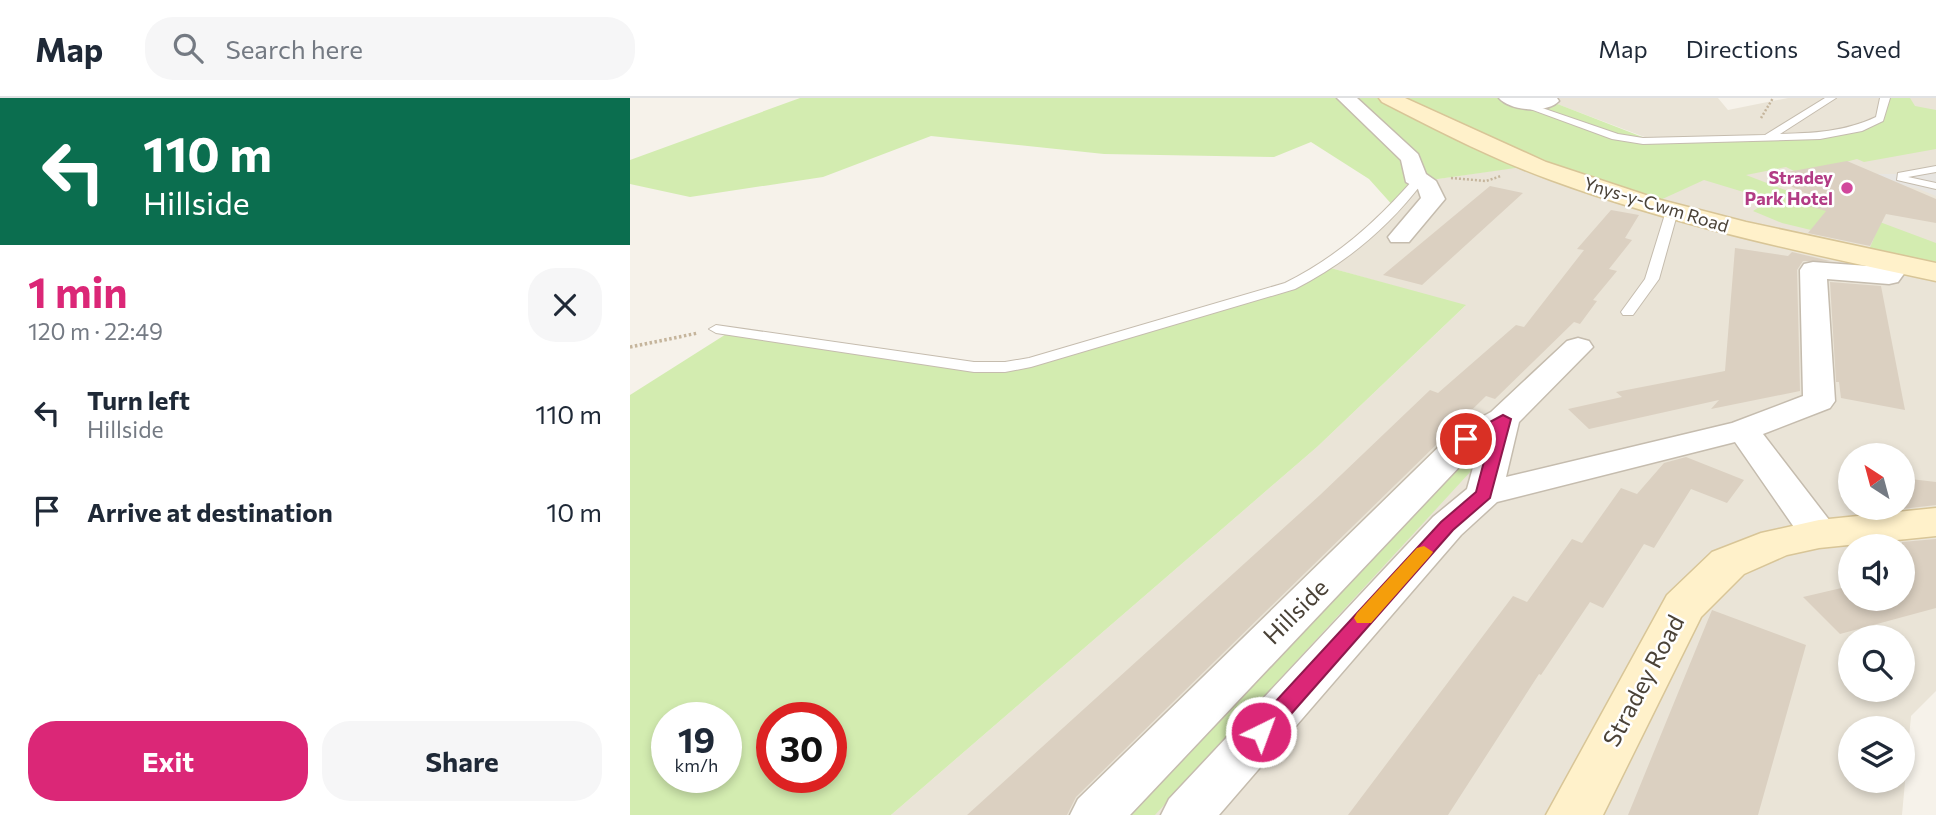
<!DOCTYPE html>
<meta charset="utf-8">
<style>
:root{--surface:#fff;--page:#f6f6f7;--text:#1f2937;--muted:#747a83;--line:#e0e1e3;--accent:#db2777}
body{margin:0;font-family:Commissioner,sans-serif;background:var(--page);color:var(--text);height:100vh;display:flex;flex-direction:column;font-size:26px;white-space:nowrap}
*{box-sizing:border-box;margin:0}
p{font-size:23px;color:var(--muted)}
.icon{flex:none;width:38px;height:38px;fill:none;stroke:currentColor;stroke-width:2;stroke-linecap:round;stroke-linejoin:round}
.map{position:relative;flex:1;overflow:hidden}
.details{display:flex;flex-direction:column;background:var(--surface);width:630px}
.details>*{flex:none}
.banner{background:#0b6e4f;color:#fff;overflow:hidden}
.needle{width:46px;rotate:324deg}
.controls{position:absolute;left:1208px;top:345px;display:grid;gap:14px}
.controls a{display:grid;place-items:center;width:77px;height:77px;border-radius:50%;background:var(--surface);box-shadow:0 4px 10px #0003;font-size:35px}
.speed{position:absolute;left:21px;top:604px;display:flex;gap:14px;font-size:35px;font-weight:700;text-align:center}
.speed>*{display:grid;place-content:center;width:91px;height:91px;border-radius:50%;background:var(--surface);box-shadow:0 4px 10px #0003;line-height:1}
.speed small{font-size:18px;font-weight:400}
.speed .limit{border:10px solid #d22;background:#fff;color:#111}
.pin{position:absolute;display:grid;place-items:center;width:60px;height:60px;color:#fff;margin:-30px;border:4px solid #fff;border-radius:50%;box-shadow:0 2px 7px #0007}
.me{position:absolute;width:77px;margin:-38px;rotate:42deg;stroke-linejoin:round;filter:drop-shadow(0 0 5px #0008)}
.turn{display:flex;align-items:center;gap:24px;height:147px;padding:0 28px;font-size:32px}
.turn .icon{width:91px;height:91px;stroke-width:2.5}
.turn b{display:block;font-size:49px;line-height:60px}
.round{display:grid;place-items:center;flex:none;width:74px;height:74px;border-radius:28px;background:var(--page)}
.overview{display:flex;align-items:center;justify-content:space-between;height:119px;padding:0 28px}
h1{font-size:42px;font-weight:700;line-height:52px;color:var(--accent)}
.button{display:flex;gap:14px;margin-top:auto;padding:14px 28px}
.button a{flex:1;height:80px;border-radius:28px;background:var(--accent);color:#fff;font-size:28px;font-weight:700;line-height:80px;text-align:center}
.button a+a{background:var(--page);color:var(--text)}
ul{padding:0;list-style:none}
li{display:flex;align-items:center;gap:21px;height:98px;padding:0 28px}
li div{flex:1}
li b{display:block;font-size:26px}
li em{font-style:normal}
header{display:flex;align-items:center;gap:42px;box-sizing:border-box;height:98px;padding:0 35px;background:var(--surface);border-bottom:2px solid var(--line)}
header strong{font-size:33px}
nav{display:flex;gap:38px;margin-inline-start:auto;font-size:24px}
.search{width:490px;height:63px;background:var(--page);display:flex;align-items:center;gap:18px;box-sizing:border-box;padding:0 24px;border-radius:28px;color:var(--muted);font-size:26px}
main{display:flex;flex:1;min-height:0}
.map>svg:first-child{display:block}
.residential{fill:#eae4d7;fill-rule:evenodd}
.green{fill:#d3ecb0;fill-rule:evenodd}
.parking{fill:#e7e5e1}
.building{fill:#dbd0c1}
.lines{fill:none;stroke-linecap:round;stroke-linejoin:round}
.service-casing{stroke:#c5bcae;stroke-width:2}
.minor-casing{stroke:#c5bcae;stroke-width:3}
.secondary-casing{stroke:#d8c597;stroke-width:3}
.path-far1{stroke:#c5b59c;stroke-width:2.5;stroke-dasharray:2 2;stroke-linecap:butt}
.path{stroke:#c5b59c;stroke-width:3.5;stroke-dasharray:2.5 2.5;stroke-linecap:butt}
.service{fill:#fff;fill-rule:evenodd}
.minor{fill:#fff;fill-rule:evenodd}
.secondary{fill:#fff1ca;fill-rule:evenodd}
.route{fill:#db2777;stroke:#8e194d;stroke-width:2}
.slow{fill:#f59e0b}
.hotel-dot{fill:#d1479c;stroke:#fff;stroke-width:2.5}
.labels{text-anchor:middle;stroke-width:5;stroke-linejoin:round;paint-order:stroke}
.far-hotel-label{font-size:18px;font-weight:bold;fill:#b23c85;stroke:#fff;text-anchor:end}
.far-street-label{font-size:18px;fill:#4a4237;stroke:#fff}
.near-street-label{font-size:24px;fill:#4a4237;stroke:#fff}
</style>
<header>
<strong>Map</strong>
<div class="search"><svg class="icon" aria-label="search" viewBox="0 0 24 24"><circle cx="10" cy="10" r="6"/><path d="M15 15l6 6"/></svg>Search here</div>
<nav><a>Map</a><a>Directions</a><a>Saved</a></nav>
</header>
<main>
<section class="details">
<div class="banner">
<div class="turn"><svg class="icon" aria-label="left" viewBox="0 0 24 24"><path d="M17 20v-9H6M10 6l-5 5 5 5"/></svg><div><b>110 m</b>Hillside</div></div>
</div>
<div class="overview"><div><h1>1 min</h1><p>120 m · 22:49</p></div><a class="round"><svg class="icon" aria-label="close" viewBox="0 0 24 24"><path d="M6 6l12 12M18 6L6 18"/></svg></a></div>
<ul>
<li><svg class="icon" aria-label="left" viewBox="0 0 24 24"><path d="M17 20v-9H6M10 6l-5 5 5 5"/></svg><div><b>Turn left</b><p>Hillside</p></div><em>110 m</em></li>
<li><svg class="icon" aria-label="arrive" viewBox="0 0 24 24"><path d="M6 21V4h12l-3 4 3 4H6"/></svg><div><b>Arrive at destination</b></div><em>10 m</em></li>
</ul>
<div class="button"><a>Exit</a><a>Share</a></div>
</section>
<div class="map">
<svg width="1306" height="717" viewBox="0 0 1306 717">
<rect width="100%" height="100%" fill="#f6f2ea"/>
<!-- residential -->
<path class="residential" d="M911,0h177l10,12 60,-12h148v593l-25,25 -9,99h-1011l426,-368 148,-141 -138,-39 90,-85 249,-37zM1220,357h52v53h-52zM1220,448h52v52h-52zM1220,539h52v53h-52zM1220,630h52v52h-52z"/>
<!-- green -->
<path class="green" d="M170,0h742l116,45 148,-6 76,-18 5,-21h23l5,8 21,4v39l-72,13 -7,-3 -57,15 -14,-7 -40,8 63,24 -7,5 51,8 83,31v23l-68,-14 6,-14 -58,-14 -5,6 -29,-7 -29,-12 17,-11 -66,-20 -46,21 -107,-38 -134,19 -22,26 -26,-29 -58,-37 -37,15 -170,-3 -173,-18 -108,41 -133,20 -60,-13v-24z
M697,169l139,38 -149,142 -426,368h-261v-420l101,-64 274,36 285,-81zM37,620h59v59h-59zM142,620h59v59h-59z
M841,344l16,4 -15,24 -317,345h-42z"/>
<!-- parking -->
<path class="parking" d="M1306,67v8h-6l6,1v22l-20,-8 -22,-3 -21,-11h23z"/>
<!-- building -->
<path class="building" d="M1217,63l89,38v24l-50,-9 -16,32 -62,-13 18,-22 -25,-7 12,-7 -39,-19 9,-1 -6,-3z
M860,88l33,7 -101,92 -39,-10z
M981,112l28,5 -14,23 7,2 -23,29 8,2 -24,29 4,1 -17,23 -6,-2 -79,77 -9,-3 -410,401 -9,18h-100l353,-320 110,-105 8,3 78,-68 8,2 60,-77 -7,-1z
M1105,150l53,8 4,-4 38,9h-27l-6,9 3,121 -89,18 8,-9 -130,29 -21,-20 54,-12 -6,-5 109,-21z
M1200,184l51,4 24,124 -64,-12 -2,-16h-3z
M1056,359l58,23 -17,23 -36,-14 -37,59 -10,-4 -41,64 -13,-6 -49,73 -2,-1 -91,141h-100l165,-219 14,6 45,-63 10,4 39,-55 16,6 27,-31z
M1272,380l34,4v23l-34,4z
M1306,441v69l-96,26 -37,-37 47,-11v12h52v-56z
M1082,512l94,35 -48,170h-130z"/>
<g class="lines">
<!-- service casing -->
<g class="service-casing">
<path id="service" d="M1195,0h11l-56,36c34,-1 64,-2 96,-17l4,-19h10l-7,23 -21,10 -42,8 -177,5 -31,-5 -98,-36 8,-2 96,33 25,4 122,-3z
M1306,68v6l-28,5 28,6v6l-39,-9 1,-7z
M783,82l10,2c-35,46 -77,81 -128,107l-264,78 -26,5h-31l-258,-39 -7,-4 7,-4 258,37h31l24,-4 256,-75c52,-26 90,-60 128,-103z
M1042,109l6,4 -19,68 -26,36h-10l-2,-3 24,-33 21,-68z"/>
</g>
<!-- minor casing -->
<g class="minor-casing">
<path id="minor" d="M707,0h20l61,56 8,20 10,7 9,18 -36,43h-18l-3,-5 33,-39 -3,-9 -12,-7 -5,-22z
M869,0h58l2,3c-12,13 -49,10 -60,-3z
M1268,158l9,2 4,6 -13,18 -9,2 -62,-5 8,122 -5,7 -67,26 70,91 5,9 -5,9 -14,4 -14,-4 -70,-101 -238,60 -36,33 -242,280h-58l8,-16 264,-282 34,-28 12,-43 -349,369h-60l8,-16 376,-367 37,-20 76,-71 11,-3 11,3 4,6 -74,75 -13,55 226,-54 71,-27 -3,-126 4,-6 9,-2 69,5 7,-9z"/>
</g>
<!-- secondary casing -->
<g class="secondary-casing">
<path id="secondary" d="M749,0h26l141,64 115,38 85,22 190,41v18c-130,-28 -260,-55 -385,-101 -59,-21 -114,-50 -169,-78z
M1306,410v28l-117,12 -32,7 -43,19 -43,43 -98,198h-57l121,-220 45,-43 49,-19 58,-13z"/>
</g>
<!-- path-far1 -->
<path class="path-far1" d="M1131,20l12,-20
M821,80l35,3 15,-5"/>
<!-- path -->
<path class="path" d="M0,249l68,-14"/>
<!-- service -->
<use href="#service" class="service"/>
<!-- minor -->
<use href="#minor" class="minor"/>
<!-- secondary -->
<use href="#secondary" class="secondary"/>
</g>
<!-- route -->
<path class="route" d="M873,317l8,4 -21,79 -37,32 -184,209 -8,2 -8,-2 -3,-7 3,-6 188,-204 35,-30 16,-61 -26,13 -8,-5z"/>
<!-- slow -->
<path class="slow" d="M794,448l9,6 -3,4 -59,67h-14l-3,-5 3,-5 60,-65z"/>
<!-- markers -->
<circle class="hotel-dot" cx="1217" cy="90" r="7"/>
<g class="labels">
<!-- far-hotel labels -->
<g class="far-hotel-label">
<text x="1203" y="86">Stradey<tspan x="1203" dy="21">Park Hotel</tspan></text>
</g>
<!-- far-street labels -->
<g class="far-street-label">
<text transform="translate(1026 107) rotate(17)" y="6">Ynys-y-Cwm Road</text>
</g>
<!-- near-street labels -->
<g class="near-street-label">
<text transform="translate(666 514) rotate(-45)" y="8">Hillside</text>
<text transform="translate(1014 583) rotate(-62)" y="8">Stradey Road</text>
</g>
</g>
</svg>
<div class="controls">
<a><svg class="needle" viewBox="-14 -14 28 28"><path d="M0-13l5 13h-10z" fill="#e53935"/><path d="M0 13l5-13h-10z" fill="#747a83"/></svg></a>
<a><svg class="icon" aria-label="sound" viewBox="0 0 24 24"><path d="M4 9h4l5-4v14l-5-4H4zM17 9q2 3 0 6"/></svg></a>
<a><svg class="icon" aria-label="search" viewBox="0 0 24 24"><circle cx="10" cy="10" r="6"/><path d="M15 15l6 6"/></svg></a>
<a><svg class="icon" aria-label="layers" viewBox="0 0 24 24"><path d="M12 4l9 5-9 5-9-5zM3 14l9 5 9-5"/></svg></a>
</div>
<div class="speed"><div>19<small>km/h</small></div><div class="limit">30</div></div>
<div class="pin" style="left:836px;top:341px;background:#d93025"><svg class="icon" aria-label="arrive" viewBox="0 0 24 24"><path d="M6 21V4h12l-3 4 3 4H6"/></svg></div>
<svg class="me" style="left:631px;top:634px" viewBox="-20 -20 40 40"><circle r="17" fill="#db2777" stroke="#fff" stroke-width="3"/><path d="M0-11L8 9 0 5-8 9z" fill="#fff"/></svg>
</div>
</main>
